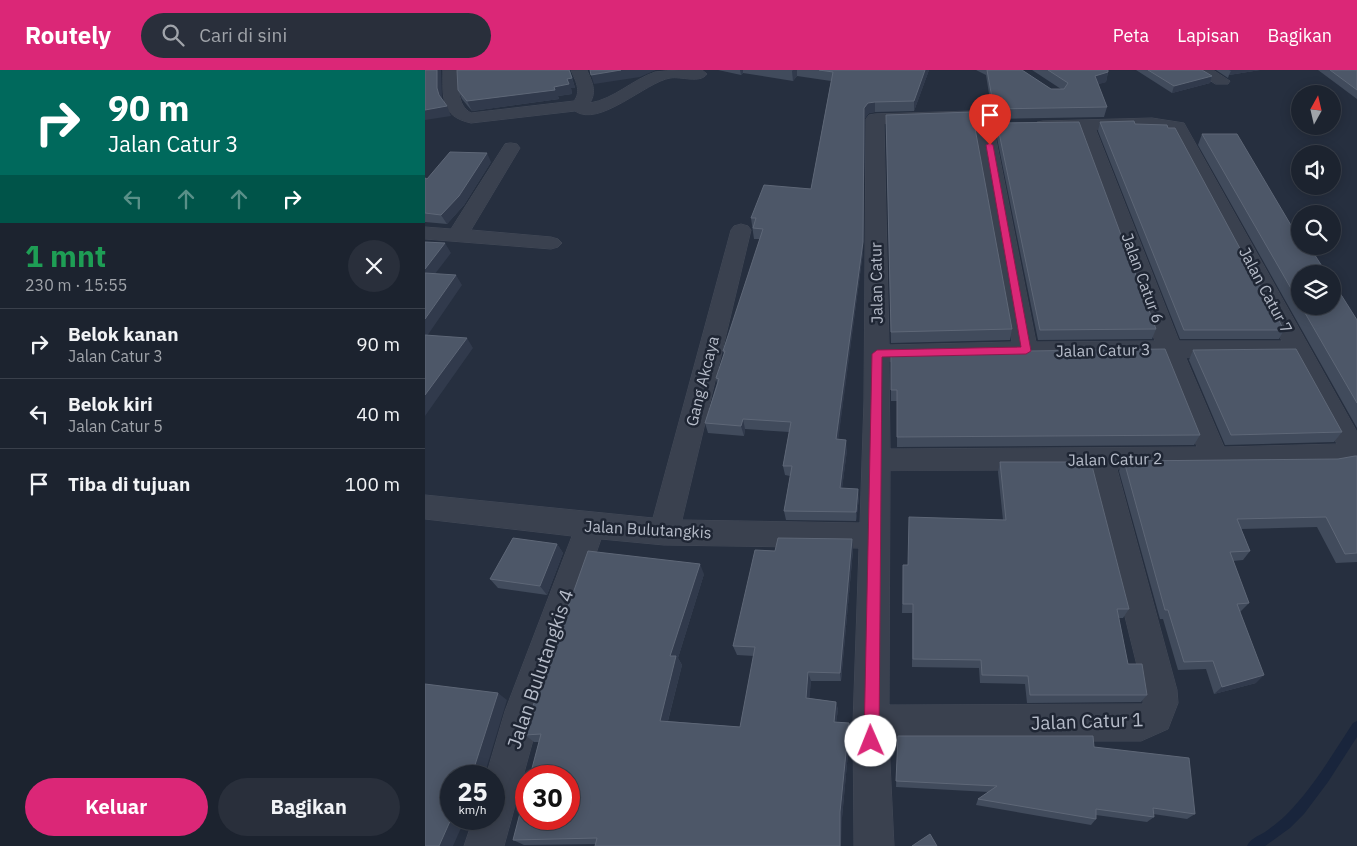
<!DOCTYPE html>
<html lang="id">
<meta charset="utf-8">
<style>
:root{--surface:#1c232f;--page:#292f3b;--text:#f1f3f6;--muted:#a0a4aa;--line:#3a404b;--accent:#db2777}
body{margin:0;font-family:"IBM Plex Sans",sans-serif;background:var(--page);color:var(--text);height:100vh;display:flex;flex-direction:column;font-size:19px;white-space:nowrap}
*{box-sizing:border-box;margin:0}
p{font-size:16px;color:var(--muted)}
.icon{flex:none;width:28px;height:28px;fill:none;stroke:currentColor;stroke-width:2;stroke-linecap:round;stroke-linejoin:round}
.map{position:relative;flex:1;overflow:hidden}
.side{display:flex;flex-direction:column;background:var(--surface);width:425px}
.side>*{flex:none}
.guide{background:#00695c;color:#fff;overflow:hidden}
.needle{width:32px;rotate:8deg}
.tools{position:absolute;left:866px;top:15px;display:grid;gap:10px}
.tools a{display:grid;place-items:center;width:50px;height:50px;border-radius:50%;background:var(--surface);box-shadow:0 2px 12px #0003,0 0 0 1px var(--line);font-size:25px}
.speed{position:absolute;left:15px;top:695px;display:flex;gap:10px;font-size:25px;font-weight:700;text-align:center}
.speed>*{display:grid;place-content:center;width:65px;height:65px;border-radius:50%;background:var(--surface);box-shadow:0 2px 12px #0003,0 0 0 1px var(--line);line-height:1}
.speed small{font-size:12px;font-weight:400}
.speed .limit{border:8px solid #d22;background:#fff;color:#111}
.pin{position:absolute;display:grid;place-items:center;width:42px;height:42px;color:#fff;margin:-51px -21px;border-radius:50% 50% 50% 0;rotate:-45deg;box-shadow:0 0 5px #0007}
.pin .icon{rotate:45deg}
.me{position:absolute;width:55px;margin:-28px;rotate:359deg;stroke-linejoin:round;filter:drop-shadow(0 0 4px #0008)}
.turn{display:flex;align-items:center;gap:18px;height:105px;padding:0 25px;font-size:22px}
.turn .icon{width:65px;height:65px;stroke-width:2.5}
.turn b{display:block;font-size:35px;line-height:42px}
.lanes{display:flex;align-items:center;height:48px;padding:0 25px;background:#0003;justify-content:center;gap:25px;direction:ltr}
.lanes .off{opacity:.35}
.round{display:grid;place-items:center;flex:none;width:52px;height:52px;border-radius:26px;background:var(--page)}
.head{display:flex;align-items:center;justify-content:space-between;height:85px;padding:0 25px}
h1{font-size:30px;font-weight:700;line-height:38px;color:#1e9e55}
.primary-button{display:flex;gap:10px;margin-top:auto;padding:10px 25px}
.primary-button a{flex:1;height:58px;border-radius:30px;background:var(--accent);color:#fff;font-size:20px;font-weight:700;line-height:58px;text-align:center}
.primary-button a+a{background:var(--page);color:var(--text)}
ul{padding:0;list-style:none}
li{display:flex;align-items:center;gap:15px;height:70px;padding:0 25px;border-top:1px solid var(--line)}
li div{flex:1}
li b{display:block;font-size:19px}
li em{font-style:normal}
header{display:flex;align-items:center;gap:30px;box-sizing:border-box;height:70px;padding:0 25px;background:var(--accent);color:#fff}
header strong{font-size:24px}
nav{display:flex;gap:28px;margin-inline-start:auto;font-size:18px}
.search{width:350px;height:45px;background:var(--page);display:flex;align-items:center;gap:12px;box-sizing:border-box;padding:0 18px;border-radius:28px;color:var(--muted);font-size:19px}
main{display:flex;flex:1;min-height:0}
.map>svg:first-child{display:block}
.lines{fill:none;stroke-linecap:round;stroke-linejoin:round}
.stream{fill:#19253c;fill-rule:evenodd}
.street-casing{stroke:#434a58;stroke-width:1}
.street{fill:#3a414f;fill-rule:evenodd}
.wall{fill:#414b5c}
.shaded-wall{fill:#313a4c}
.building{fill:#4d5768;stroke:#5e6777}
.route{fill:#db2777;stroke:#8e194d}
.labels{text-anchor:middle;stroke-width:5;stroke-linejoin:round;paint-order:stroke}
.street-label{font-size:16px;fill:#b6bcc9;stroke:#1f2634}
.near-street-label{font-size:19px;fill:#b6bcc9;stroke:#1f2634}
</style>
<header>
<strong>Routely</strong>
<div class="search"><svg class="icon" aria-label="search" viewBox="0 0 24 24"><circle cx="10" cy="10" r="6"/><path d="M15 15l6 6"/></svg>Cari di sini</div>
<nav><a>Peta</a><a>Lapisan</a><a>Bagikan</a></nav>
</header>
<main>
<section class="side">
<div class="guide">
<div class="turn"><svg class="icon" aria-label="right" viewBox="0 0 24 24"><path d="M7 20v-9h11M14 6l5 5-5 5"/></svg><div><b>90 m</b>Jalan Catur 3</div></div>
<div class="lanes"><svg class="icon off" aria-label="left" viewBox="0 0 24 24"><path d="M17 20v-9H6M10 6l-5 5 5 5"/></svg><svg class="icon off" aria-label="ahead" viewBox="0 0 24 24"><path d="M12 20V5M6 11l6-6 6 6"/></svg><svg class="icon off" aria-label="ahead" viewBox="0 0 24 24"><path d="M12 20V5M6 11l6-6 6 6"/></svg><svg class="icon" aria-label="right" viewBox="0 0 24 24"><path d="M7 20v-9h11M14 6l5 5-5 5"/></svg></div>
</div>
<div class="head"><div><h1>1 mnt</h1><p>230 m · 15:55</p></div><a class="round"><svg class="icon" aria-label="close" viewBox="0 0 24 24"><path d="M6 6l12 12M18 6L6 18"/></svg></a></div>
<ul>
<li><svg class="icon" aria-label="right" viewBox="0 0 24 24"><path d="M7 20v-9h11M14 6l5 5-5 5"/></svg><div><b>Belok kanan</b><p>Jalan Catur 3</p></div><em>90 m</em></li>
<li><svg class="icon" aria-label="left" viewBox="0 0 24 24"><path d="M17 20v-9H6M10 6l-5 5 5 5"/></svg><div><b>Belok kiri</b><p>Jalan Catur 5</p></div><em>40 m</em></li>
<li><svg class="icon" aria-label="arrive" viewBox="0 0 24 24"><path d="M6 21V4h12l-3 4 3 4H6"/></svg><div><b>Tiba di tujuan</b></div><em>100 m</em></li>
</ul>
<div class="primary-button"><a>Keluar</a><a>Bagikan</a></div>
</section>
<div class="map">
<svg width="932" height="776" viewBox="0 0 932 776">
<rect width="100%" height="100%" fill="#262f3f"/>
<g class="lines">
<!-- stream -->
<path class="stream" d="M932,651v16l-29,45 -24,32 -14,14 -25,18h-18c3,-7 11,-10 18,-14 7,-5 15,-11 21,-17 27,-27 46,-60 67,-92z"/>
<!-- street casing -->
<g class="street-casing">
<path id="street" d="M18,0h16c0,15 -3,35 12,43l103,-12c8,-10 1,-21 -3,-31h16c5,12 10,21 3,33 24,-4 42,-23 65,-31 14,-2 32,-2 47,-2l5,4c-7,10 -26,2 -37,4 -24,4 -71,50 -95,33l-104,12c-31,-7 -28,-25 -28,-53z
M768,0h20l17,11 -2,3h-12z
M550,41l14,4 3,4 44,223 119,-1 -77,-211h-41l-3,-4 3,-4 6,-1 109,-3 32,5 173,309v36l-10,-4 -17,3 -213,2 60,221 1,13 -10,26 -27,12h-252l5,105h-40l-1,-123 6,-175 -195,-3 -63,-6 -60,172 -37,135h-40l9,-27h21v-43h-8l19,-65 67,-175 -147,-17v-24l228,23 78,-288 3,-4 7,-2 7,2 3,4 -69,290 178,3 4,-123 2,-281 3,-4 6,-1zM548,51l39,221 -123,3 -5,-221zM727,58l19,3 111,210h-103l-83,-211zM866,287l46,87 -113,3 -38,-89zM737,288l35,89 -307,2 -1,-87zM664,400l54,220v14l-254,1 1,-234z
M86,73l6,1 3,4 -49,82 80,7 7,2 4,4 -4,4 -7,2 -126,-10v-12l26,2 54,-85z"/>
</g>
<!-- street -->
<use href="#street" class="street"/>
</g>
<!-- wall -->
<path class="wall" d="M32,0h113l5,18h-4l1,6 -14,2 1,3 -87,12 -10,-12 -4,-9z
M293,0h211l-15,41 -39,1 -6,1 -4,5 -2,134 -25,187 9,11 -5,38 17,10 -3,23 -70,-1 -2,-9 6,-35 -5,-1 -2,-9 6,-34 -44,-3 -1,7 -36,-3 -3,-10 12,-40 -1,-5 8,-24 -1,-3 37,-112h-6l-3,-21 60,-29 20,-108 -34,-5 -4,5 -50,-8 -2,2z
M551,0h46l29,19h10l-29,-19h76v2l-2,10 -8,2 9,23 -3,10 -111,2 -7,-44z
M711,0h66l10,6 -2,7 -38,10z
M791,0h44l-31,5 -1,3z
M893,0h39v29z
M461,45l126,214 -2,11 -119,3z
M675,52l35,2 33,4 116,202 -5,9h-99l-82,-208z
M572,53l159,206 -4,10 -114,1 -42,-207z
M777,64l98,140v32h33l24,14v108l-159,-283z
M66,92l-27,43 -17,19 -22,-2v-44l2,1z
M768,280l149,82 -8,10 -109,3 -36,-85z
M466,283l309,82 -6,10 -297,2v-46h-6z
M932,386v106l-21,1 -19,-36 -76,2 9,22 -7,9 -10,1 16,42 -9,9 16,71 -42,11 -8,-25 -28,1 -15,-51h-3l-41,-148 5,-10 214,-2z
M575,392l129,147 -6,9h-4l9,46 19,31 -6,7 -114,1 -2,-19 -45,-1 -1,-15 -67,-1v-54h-10l1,-48h5l95,-45 -5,-48z
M427,469l1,11 -12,131h-30l-2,17 27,4 2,8 -2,12 13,1 1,8 -8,87 -246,26 -72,1 -11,-5 26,-98h-5l-9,-7 179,-161 -26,84 4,7 -14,56 72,6 14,-71 -17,-1 -4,-9 42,-95z
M132,474l6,9 -16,42 -49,-7 -8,-9z
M473,666l196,11 101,67 -8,5 -34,-5 1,3 -7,5 -51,-7v4l-5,6 -115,-20 2,-6 11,-7 -93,-5z"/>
<!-- shaded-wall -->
<path class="shaded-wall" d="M12,0h4l1,27 2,8 -5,-10 -2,-7z
M196,0h35l-16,7 -46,7 -3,-9z
M315,0h3v3l-2,2z
M368,0h4v6l-4,5 -1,-10z
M500,0h4l-15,41v-10z
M804,0h31l-31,5 2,-4z
M683,2l-2,10 -13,4 2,-10z
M787,6l-2,7 -38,10 2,-7z
M147,8l3,10h-4l1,6 -14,2 1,3 -87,12 -5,-10 87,-14 13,-8z
M450,32v10l-6,1 -4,5 -2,134 -26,197 -1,-10 28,-331 4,-5z
M22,36l4,10 -26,4v-10z
M62,83l4,9 -27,43 -17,19 -6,-9z
M20,173l6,10 -23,30 -3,-5v-9z
M31,205l6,10 -37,54v-20z
M42,268l6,10 -48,68v-21z
M318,349l2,10 -1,7 -3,-10z
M421,370l1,10 -6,47 -1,-9z
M433,419l1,9 -3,23v-9z
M427,469l1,11 -12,131 -1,-8z
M132,474l6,9 -16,42 -7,-9z
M275,494l4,10 -26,84 4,7 -16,63 -6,-7 10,-65z
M383,602l3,9 -2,25 -3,-8z
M839,605l-8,8 -42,11 8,-7z
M73,623l9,7 -23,76h-13z
M411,632l2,8 -3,20 -1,-8z
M424,653l1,8 -8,87 -1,28h-1v-34z
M26,749h14l-12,27h-14z"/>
<!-- building -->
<path class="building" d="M0,0h12v18l2,7 8,11 -22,4z
M32,0h112l3,8 -5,1 2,5 -15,3 1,3 -88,11 -9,-11z
M165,0h31l-30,5z
M394,0h106l-11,31 -39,1 -7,1 -4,5 -1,134 -27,197 10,1 -6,48 18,1 -2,23 -72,-1 8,-45h-9l8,-44 -48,-3 -2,7 -36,-3 14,-44 -3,-1 9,-27h-2l40,-122 -10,-1 3,-10h-5l13,-33 47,4 22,-117z
M562,0h35l29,19h13l4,-6 -20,-13h60v2l-13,4 12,31 -113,2z
M723,0h54l10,6 -38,10z
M905,0h27v20z
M547,42l40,217 -121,3 -5,-217z
M709,51l1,3 32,1 1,3h7l109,202h-100l-84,-208z
M654,52l77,207 -116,1 -43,-207z
M777,64h35l58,98 4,-1 1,2v13h9l18,28h-27v30z
M25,82l37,1 -28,43 -18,19 -16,-2v-35l2,1z
M0,172l20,1 -20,26z
M0,203l31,2 -31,44z
M908,212l24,38v83l-56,-97h32z
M0,265l42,3 -42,57z
M740,279l35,86 -303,2v-47h-6v-37z
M871,279l46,83 -111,3 -38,-85z
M930,386h2v97l-12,1 -19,-37 -89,2 13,32 -20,1 19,51 -12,1 27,71 -42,12 -9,-26 -29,1 -16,-52h-3l-41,-149 214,-2z
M575,392h91l38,147h-12l11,55h14l5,31h-117l-2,-19 -46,-1 -1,-15 -68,-1v-55h-10v-39h5l1,-48 97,3z
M88,468l44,6 -17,42 -50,-7z
M353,468l74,1 -12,134 -32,-1 -2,26 30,4 -2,20 15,1 -9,89v34h-245l2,-8 -84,2 13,-50v29h43v-43h-39l11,-42 -16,1 9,-32 54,-152 112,13 -30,92h6l-16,65 80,6 15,-80 -22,-1 22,-96 20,1z
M0,614l73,9 -24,75 -3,8h-20v43l-12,27h-14z
M473,666h195l1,11 95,11 6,56 -42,-6 1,9 -58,-8v10l-118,-20 19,-13 -101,-5z
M505,764l7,12h-25z"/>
<!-- route -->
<path class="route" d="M565,73l3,2 38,206 -5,3 -144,3 -3,384 -2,5 -6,2 -5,-2 -2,-5 8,-387 5,-4 144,-3 -35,-202z"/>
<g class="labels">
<!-- street labels -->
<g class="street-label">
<text transform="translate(718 208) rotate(70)" y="6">Jalan Catur 6</text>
<text transform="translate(451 213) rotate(-91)" y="6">Jalan Catur</text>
<text transform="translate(841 220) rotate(62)" y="6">Jalan Catur 7</text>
<text transform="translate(678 280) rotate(-1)" y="6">Jalan Catur 3</text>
<text transform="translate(277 311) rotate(-76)" y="6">Gang Akcaya</text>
<text transform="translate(690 389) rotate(-1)" y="6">Jalan Catur 2</text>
<text transform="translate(223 459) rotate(3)" y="6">Jalan Bulutangkis</text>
</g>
<!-- near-street labels -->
<g class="near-street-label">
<text transform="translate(115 599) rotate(-71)" y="7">Jalan Bulutangkis 4</text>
<text transform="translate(662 651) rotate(-2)" y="7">Jalan Catur 1</text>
</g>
</g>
</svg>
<div class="tools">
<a><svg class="needle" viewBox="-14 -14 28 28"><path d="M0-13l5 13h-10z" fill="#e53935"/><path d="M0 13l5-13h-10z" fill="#a0a4aa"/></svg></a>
<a><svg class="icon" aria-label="sound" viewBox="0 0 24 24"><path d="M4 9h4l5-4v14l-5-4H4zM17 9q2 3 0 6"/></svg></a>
<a><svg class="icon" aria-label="search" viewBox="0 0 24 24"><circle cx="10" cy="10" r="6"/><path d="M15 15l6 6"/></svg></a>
<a><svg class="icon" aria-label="layers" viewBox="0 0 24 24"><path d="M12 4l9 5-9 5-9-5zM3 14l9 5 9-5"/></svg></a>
</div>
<div class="speed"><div>25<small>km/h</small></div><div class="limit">30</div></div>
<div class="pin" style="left:565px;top:75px;background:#d93025"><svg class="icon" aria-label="arrive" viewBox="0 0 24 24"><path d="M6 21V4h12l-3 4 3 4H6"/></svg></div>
<svg class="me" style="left:446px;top:671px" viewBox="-20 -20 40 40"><circle r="19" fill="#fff"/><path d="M0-13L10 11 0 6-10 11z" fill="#db2777"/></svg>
</div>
</main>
